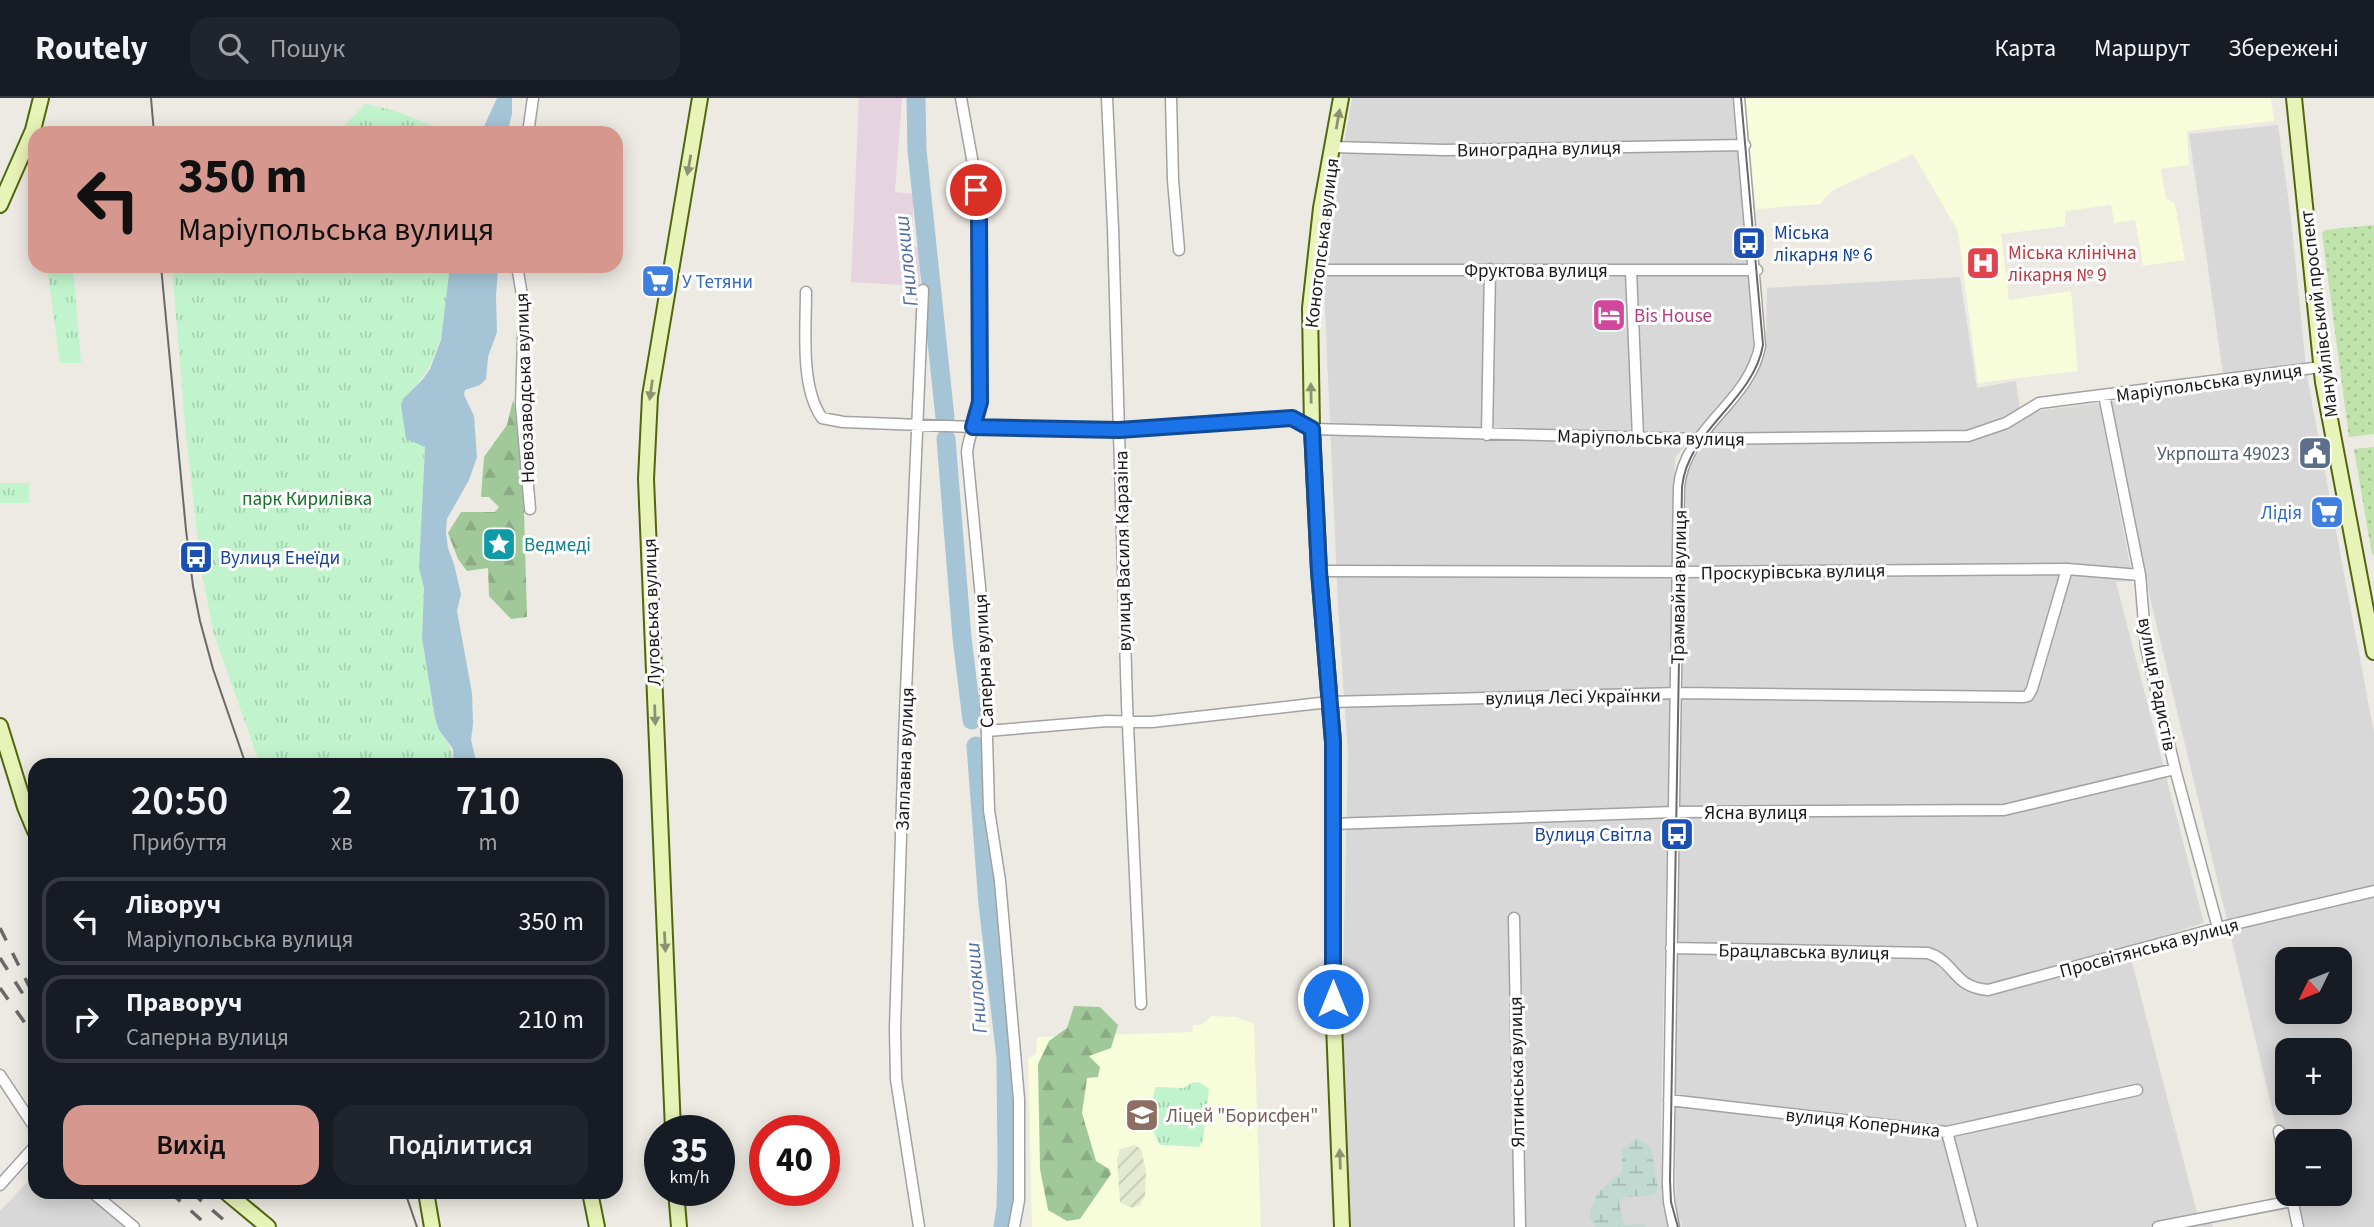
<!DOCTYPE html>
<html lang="uk">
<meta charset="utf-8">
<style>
:root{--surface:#171b24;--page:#20242c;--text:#f1f3f6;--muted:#9ea1a6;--line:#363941;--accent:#d6978e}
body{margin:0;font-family:"Source Sans 3",sans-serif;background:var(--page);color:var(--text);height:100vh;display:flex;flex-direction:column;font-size:26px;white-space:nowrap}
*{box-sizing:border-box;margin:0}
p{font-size:23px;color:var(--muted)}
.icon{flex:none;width:38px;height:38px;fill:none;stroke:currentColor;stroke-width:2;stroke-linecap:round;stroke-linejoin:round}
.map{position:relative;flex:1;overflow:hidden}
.details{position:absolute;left:28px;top:660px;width:595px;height:441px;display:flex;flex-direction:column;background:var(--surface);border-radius:21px;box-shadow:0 4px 18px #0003}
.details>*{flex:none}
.hud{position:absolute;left:28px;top:28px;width:595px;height:147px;border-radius:21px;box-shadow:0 4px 18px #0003;background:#d6978e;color:#111;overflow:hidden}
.needle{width:46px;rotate:227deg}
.fabs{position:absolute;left:2275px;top:849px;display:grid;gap:14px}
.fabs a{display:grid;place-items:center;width:77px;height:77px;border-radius:14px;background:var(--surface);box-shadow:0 4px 18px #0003;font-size:35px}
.speed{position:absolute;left:644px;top:1017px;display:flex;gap:14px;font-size:35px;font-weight:700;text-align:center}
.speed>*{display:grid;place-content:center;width:91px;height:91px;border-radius:50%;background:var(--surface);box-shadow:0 4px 18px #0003;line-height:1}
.speed small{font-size:18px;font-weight:400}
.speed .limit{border:10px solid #d22;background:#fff;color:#111}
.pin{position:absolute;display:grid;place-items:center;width:60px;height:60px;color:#fff;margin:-30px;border:4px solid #fff;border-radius:50%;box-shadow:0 2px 7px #0007}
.me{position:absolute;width:77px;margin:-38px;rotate:0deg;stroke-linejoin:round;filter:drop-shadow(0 0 5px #0008)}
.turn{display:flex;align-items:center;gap:24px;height:147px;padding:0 35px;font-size:32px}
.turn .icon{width:91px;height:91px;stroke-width:2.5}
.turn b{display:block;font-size:49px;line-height:60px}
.eta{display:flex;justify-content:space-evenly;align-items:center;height:119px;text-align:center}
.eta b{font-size:42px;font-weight:600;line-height:49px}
.primary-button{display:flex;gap:14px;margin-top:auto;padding:14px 35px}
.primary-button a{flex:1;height:80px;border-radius:21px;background:var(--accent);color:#111;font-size:28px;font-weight:600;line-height:80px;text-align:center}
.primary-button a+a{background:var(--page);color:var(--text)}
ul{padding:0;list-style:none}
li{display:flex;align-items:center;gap:21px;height:88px;margin:0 14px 10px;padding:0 21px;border:4px solid var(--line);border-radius:21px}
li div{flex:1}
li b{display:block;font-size:26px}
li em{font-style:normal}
header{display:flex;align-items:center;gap:42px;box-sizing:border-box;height:98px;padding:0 35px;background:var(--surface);border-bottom:2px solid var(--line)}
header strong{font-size:33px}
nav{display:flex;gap:38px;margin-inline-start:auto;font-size:24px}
.search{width:490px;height:63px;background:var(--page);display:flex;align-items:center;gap:18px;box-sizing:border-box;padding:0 24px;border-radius:21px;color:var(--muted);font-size:26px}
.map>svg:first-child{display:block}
.residential{fill:#d9d8d8;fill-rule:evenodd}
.industrial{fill:#e5d4df}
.education{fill:#f7fcdb}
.farmland{fill:url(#farmland-furrows)}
.grass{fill:url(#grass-dots)}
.forest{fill:url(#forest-firs)}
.wetland{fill:url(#wetland-marsh)}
.park{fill:url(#park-tufts)}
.water{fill:#a5c5d6}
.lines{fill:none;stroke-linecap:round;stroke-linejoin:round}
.river{stroke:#a5c5d6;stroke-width:19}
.street-casing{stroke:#a2a2a2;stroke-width:13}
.secondary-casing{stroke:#51670d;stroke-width:18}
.street{stroke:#fff;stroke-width:10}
.secondary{stroke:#e8f3b8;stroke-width:14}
.tram{stroke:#696969;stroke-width:2}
.rail{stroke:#696969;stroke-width:3.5;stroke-dasharray:14 14;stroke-linecap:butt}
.oneway{fill:#8c9271}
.route-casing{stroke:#114b97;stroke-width:18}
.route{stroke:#1a73e8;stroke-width:12}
.labels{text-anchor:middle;stroke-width:6;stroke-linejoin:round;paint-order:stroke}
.street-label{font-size:19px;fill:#1b1b1b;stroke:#fff}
.transit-label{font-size:19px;fill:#164399;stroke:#fff;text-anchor:start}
.health-label{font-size:19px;fill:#be3a42;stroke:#fff;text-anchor:start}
.shop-label{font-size:19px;fill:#366cbe;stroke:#fff;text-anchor:start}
.hotel-label{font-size:19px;fill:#b23c85;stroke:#fff;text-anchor:start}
.service-label{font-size:19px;fill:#4e5e75;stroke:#fff;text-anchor:end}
.park-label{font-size:19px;fill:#146f28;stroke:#fff}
.culture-label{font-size:19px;fill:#0d838f;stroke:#fff;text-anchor:start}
.education-label{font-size:19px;fill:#785e54;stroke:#fff;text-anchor:start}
.water-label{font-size:21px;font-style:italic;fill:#516ea2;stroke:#fff}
</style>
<header>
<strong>Routely</strong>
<div class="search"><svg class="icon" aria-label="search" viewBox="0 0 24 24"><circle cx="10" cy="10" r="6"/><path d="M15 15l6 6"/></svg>Пошук</div>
<nav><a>Карта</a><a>Маршрут</a><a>Збережені</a></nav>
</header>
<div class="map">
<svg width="2374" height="1129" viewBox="0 0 2374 1129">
<defs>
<pattern id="farmland-furrows" width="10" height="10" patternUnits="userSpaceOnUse" patternTransform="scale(1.75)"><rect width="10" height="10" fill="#e4eace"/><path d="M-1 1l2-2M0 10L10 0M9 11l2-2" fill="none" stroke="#c3c8b0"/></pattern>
<pattern id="grass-dots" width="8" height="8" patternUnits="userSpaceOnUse" patternTransform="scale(1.75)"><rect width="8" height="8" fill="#bfe3ab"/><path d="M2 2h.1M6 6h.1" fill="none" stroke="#a4c293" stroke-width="1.8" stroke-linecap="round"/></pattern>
<pattern id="forest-firs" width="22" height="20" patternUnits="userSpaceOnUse" patternTransform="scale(1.75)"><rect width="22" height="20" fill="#a1c899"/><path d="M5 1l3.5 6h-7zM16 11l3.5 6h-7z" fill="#8aab83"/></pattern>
<pattern id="wetland-marsh" width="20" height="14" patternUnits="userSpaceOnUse" patternTransform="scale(1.75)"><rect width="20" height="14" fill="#c0d9d1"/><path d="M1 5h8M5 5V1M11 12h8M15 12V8" fill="none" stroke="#a4bab3"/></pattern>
<pattern id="park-tufts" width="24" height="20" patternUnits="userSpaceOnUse" patternTransform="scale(1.75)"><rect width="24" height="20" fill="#c1f4cc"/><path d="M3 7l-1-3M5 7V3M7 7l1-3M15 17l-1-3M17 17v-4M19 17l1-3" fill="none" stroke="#a5d1af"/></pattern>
</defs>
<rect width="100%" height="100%" fill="#eceae2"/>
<!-- residential -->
<path class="residential" d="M1352,0h380l15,137 6,111 -6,23 -72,89 -14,666 2,84 7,19h-322l-6,-212 6,-260 -10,-149 -15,-343z
M2278,27l13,93 16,158 67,357v494h-74l-8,-33h48v-53h-53v31l-135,-566 -44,-204 117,-14 -36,-254zM2287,861h53v53h-53zM2287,952h53v52h-53z
M1960,179l17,111 39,-7 4,28 8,3 71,-9 34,178 -17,1 88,341 -76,24 72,277 11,-3 2,6h-531l-6,-19 -1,-71 11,-663 21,-36 47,-58 12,-28 1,-64z
M35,1076v18h46l46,35h-127v-16z"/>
<!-- industrial -->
<path class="industrial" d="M859,0h43l-7,94 19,2 -3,51 9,3v38l-69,-4z"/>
<!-- education -->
<path class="education" d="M1745,0h526l3,23 -87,10 2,34 -28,4 5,29 9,6 10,56 -42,6 -8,-46 -21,3 -3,-18 -46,6v15l-64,8 8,66 62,-9 7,80 -100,12 -20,-152 -45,-77 -80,36 -13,14 -64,5z
M1211,918l26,1 17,7 7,203h-229l-4,-169 8,-4 1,-17 155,-5 1,-7h8z"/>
<!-- farmland -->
<path class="farmland" d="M1135,1047l6,4 5,22 -1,25 -5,9 -7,3 -13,-5 -3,-44 3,-10z"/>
<!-- grass -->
<path class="grass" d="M2374,127v209l-25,3 -27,-204 3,-3z
M2374,349v107l-2,1 -18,-106z"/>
<!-- forest -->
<path class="forest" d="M513,302l2,7 9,104 3,106 -16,2 -22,-23 -1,-28 -21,3 -9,-12 -10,-26 13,-21h34l4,-5 -10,-10h-8l3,-40 23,-32z
M1074,908l26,1 18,18 -7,23 -22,8 11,11 -2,10 -11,1 -5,35 14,48 13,8 2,5 -31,45 -13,2 -19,-11 -8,-41 -2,-105 11,-23 18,-13z"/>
<!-- wetland -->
<path class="wetland" d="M1636,1040l15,9 7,41 -4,7 -30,2 -5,7 6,21 20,-1 1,3h-50l-6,-8c0,-23 15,-33 32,-47v-22z"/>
<!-- park -->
<path class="park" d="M365,6l27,6 61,23h-116z
M47,168h26l8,97h-21z
M172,168h278c-3,44 -6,94 -40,125l15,56 -6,121 5,19 -2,51 13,80c6,18 18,27 19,47h-194l-47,-134 -12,-63 -16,-143z
M0,385h29v20h-29z
M1199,984l10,7 -6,51 -4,7 -38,-2c-13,-13 -8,-41 -6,-58l29,1 6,-5z"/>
<!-- water -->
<path class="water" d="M497,0h15v16l-5,19h-26z
M450,168h48l-2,31 1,35 -9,25 -2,22 -6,6 -15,5 -1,5 10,21 3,41 -8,23 -22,39 -1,13 2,16 6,16 7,30 -4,17 15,82 1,31 -2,16 6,25h-23l-1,-16 -14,-19 -4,-12 -13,-80 2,-50 -5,-20 6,-121 -19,-8 -5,-34 2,-6 20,-20 7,-10 11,-29z"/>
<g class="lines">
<!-- river -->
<path class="river" d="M916,0l1,52 28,268
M946,341l16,199 10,82
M976,648l12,158 18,154 1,106 -1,44 -3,19"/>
<!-- street casing -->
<g class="street-casing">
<path id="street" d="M961,0l12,66 6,51 1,187c-3,17 -11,32 -13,50l17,177 5,181 11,71 19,218v101l-5,27
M1107,0l6,130 14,476 14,300
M1171,0l2,82 6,70
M528,35l5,-35
M1332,49l113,3 300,-5
M517,168l7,41 -3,98 9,104
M1314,172h443
M1631,173l7,166
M806,194c0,37 -6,95 16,126l21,4 130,5 146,3 172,-12 21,11 386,10 270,-3 38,-13 33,-20 282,-36
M2104,297l36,180 6,72 29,122 43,159
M1487,337l3,-166
M1319,473l359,1 389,-3 73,6
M987,633l120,-10 45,1 177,-20 350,-9 345,4 4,-1 4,-7 35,-120
M1332,726l342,-12 330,-2 171,-41
M1514,820l6,309
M1671,850l257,5c28,9 24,34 60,37l230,-62 156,-37
M0,977l35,53
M1669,1002l278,32 190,-42
M2279,1033l8,44
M1947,1034l25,95
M0,1087l35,-39
M92,1094l42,35
M2291,1096l7,33
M919,1129l-23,-148 -1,-50 9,-290 19,-449
M1674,1129l-5,-25 -1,-17 11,-698c5,-58 71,-85 81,-141l-21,-248
M2158,1129l134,-26"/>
</g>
<!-- secondary casing -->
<g class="secondary-casing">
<path id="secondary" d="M1341,0l-20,110 -11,100 2,121 7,142 14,171v257l9,228
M2294,0l29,284 51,270
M0,107l33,-75 8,-32
M0,628l25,81 10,24
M673,1032l-27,-651 4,-83 50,-298
M676,1092l3,37
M226,1094l42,35
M426,1094l6,35
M590,1094l7,35"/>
</g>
<!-- street -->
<use href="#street" class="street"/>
<!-- secondary -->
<use href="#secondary" class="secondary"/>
<!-- tram -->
<path class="tram" d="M151,0l3,35
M161,168l25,264 7,56 7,35 13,48 33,96
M405,1094l12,35
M1678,1129l-7,-25 -1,-22 12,-693c6,-58 71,-85 81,-142l-22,-247"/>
<!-- rail -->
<path class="rail" d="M0,830l35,70
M0,860l35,55
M0,890l35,49
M170,1094l39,35
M191,1094l41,35"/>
</g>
<!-- one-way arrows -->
<defs><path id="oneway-solid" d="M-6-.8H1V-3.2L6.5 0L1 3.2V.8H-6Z" transform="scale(1.75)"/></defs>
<g class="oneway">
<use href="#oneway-solid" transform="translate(1338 21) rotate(-80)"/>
<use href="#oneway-solid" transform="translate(689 67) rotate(100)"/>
<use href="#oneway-solid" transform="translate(651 292) rotate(98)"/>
<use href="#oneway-solid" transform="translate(1311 295) rotate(-91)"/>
<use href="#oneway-solid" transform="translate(655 617) rotate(88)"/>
<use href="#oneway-solid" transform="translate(665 844) rotate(87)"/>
<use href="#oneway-solid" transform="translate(1340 1061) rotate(-92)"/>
</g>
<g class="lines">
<!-- route casing -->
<g class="route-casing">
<path id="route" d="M976,92l3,25 1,187 -7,25 146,3 173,-12 20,11 7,142 14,171v257"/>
</g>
<!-- route -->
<use href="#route" class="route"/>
</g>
<!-- icons -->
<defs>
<g id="bus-square" transform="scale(1.75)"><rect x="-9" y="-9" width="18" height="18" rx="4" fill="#1a4fb4" stroke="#fff"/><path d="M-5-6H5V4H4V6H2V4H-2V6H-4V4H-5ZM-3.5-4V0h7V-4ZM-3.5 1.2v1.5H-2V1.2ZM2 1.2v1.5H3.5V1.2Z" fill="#fff"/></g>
<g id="hospital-square" transform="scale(1.75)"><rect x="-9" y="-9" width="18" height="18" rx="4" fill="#e0444e" stroke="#fff"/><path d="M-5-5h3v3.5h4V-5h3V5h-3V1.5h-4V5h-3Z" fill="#fff"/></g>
<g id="supermarket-square" transform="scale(1.75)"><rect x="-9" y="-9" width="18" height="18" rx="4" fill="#3f7fe0" stroke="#fff"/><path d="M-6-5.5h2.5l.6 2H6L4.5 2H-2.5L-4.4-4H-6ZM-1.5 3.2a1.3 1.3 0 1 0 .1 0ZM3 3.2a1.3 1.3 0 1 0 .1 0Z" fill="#fff"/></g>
<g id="hotel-square" transform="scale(1.75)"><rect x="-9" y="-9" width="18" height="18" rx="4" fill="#d1479c" stroke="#fff"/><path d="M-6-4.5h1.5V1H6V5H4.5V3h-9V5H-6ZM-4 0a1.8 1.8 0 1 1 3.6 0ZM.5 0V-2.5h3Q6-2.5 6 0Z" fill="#fff"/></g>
<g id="civic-square" transform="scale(1.75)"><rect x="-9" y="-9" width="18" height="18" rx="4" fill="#5c6f8a" stroke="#fff"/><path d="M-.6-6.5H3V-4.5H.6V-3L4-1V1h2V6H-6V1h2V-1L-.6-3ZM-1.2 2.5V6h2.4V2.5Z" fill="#fff"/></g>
<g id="sight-square" transform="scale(1.75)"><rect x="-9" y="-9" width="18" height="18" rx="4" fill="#0f9aa8" stroke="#fff"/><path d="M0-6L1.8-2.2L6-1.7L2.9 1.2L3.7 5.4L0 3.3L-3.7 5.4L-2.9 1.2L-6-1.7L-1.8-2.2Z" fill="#fff"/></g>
<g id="school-square" transform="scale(1.75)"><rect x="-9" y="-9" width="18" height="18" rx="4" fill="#8d6e63" stroke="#fff"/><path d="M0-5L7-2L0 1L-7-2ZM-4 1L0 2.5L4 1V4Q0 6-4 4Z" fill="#fff"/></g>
</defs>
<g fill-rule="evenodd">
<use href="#bus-square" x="1749" y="145"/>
<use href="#hospital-square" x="1983" y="165"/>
<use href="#supermarket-square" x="658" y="183"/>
<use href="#hotel-square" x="1609" y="217"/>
<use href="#civic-square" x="2315" y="355"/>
<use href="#supermarket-square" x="2327" y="414"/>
<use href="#sight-square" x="499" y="446"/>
<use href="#bus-square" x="196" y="459"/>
<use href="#bus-square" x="1677" y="736"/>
<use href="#school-square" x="1142" y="1017"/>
</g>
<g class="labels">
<!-- street labels -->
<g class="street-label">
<text transform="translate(1539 50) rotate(-1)" y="7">Виноградна вулиця</text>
<text transform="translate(1321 145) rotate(-83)" y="7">Конотопська вулиця</text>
<text x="1536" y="179">Фруктова вулиця</text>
<text transform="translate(2318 216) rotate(-97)" y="7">Мануйлівський проспект</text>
<text transform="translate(2209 284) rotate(-8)" y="7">Маріупольська вулиця</text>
<text transform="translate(524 290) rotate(-92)" y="7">Новозаводська вулиця</text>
<text transform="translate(1651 339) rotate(1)" y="7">Маріупольська вулиця</text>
<text transform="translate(1122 453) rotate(-91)" y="7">вулиця Василя Каразіна</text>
<text transform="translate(1793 473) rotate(-1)" y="7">Проскурівська вулиця</text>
<text transform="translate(1678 489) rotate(-89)" y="7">Трамвайна вулиця</text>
<text transform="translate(651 514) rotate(-92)" y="7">Луговська вулиця</text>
<text transform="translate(983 563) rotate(-93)" y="7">Саперна вулиця</text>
<text transform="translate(2158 586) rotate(79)" y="7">вулиця Радистів</text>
<text transform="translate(1573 598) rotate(-1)" y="7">вулиця Лесі Українки</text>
<text transform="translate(904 661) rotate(-88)" y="7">Заплавна вулиця</text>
<text x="1756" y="721">Ясна вулиця</text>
<text transform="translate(2149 849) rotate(-15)" y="7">Просвітянська вулиця</text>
<text transform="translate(1804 853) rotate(1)" y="7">Брацлавська вулиця</text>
<text transform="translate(1516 974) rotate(-91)" y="7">Ялтинська вулиця</text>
<text transform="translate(1863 1024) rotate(6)" y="7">вулиця Коперника</text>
</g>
<!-- transit labels -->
<g class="transit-label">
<text x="1774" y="141">Міська<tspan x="1774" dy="22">лікарня № 6</tspan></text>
<text x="220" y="466">Вулиця Енеїди</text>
<text x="1652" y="743" text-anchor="end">Вулиця Світла</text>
</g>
<!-- health labels -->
<g class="health-label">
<text x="2008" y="161">Міська клінічна<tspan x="2008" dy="22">лікарня № 9</tspan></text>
</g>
<!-- shop labels -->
<g class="shop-label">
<text x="682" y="190">У Тетяни</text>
<text x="2302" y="421" text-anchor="end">Лідія</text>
</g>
<!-- hotel labels -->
<g class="hotel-label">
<text x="1634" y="224">Bis House</text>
</g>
<!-- service labels -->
<g class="service-label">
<text x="2290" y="362">Укрпошта 49023</text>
</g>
<!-- park labels -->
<g class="park-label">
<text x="307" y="407">парк Кирилівка</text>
</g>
<!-- culture labels -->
<g class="culture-label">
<text x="524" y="453">Ведмеді</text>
</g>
<!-- education labels -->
<g class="education-label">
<text x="1166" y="1024">Ліцей "Борисфен"</text>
</g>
<!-- water labels -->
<g class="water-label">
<text transform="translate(906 163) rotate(-96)" y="7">Гнилокиш</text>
<text transform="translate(976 890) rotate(-95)" y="7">Гнилокиш</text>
</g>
</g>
</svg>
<div class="fabs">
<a><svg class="needle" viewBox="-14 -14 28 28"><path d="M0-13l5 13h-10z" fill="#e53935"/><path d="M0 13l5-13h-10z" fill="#9ea1a6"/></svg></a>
<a>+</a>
<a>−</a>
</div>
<div class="speed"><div>35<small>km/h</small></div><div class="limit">40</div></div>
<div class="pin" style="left:976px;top:92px;background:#d93025"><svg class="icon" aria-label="arrive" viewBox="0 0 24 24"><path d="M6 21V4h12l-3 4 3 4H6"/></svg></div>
<svg class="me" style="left:1333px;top:901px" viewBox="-20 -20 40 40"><circle r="17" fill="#1a73e8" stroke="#fff" stroke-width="3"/><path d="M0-11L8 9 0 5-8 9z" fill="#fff"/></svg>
<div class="hud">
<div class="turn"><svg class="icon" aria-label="left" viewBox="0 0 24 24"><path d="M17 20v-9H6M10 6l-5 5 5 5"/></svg><div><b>350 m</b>Маріупольська вулиця</div></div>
</div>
<section class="details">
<div class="eta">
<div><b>20:50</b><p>Прибуття</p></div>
<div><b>2</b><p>хв</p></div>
<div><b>710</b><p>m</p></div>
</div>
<ul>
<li><svg class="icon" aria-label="left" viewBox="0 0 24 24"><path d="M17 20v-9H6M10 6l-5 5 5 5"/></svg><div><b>Ліворуч</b><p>Маріупольська вулиця</p></div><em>350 m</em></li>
<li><svg class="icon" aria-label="right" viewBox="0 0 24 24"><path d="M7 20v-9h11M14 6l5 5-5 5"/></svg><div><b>Праворуч</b><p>Саперна вулиця</p></div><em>210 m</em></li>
</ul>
<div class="primary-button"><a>Вихід</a><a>Поділитися</a></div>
</section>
</div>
